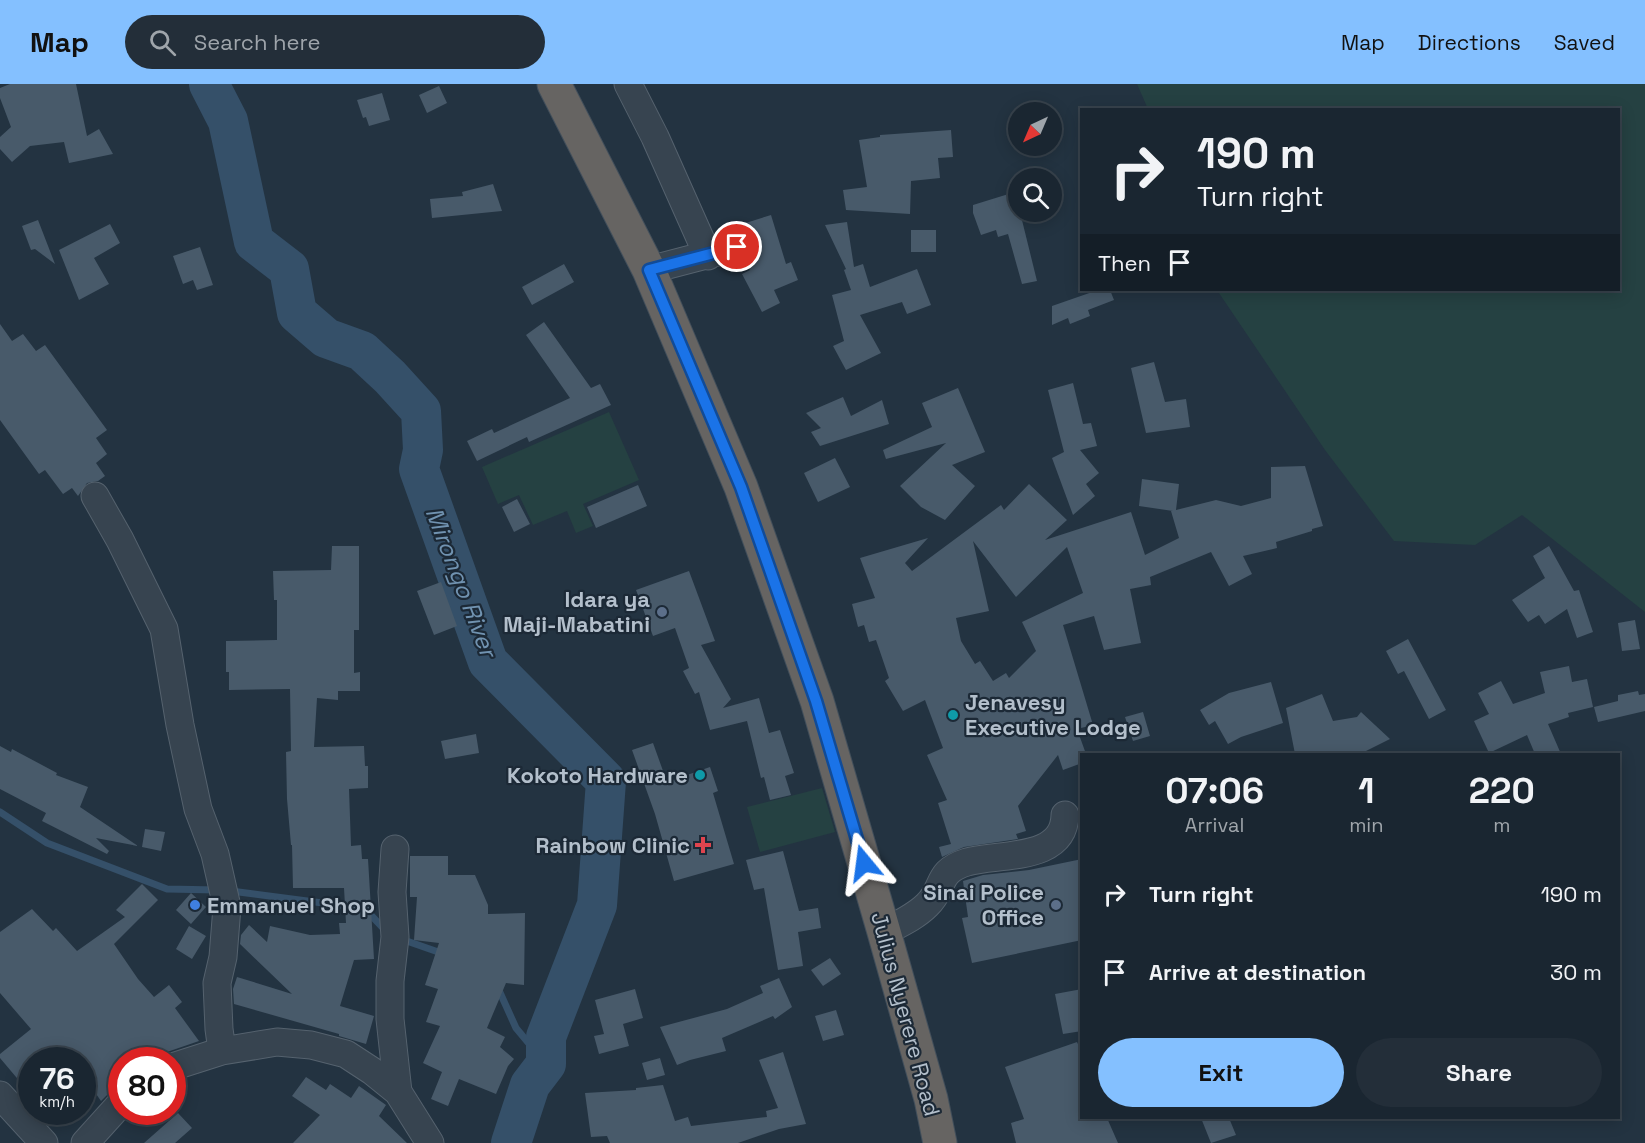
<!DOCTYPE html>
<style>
:root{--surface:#1a2631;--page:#232e39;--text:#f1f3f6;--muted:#9fa5ab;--line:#38434d;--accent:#84c0ff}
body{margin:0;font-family:"Space Grotesk",sans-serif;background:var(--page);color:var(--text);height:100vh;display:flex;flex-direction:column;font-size:22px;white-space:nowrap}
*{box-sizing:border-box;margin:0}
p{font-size:20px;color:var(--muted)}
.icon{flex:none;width:33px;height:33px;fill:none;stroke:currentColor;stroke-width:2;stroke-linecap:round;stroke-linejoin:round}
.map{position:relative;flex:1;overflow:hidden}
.side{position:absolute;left:1080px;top:669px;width:540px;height:366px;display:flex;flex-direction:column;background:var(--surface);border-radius:0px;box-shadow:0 3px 15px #0003,0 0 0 2px var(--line)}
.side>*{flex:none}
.guide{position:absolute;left:1080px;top:24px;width:540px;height:183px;border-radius:0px;box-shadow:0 3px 15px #0003,0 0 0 2px var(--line);background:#1a2631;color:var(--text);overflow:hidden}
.needle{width:39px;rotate:224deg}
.controls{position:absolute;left:1008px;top:18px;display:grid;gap:12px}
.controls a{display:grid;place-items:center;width:54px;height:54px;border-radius:50%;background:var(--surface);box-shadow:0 3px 15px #0003,0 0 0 2px var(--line);font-size:30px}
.speed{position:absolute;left:18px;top:963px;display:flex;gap:12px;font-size:30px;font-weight:700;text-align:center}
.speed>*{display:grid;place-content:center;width:78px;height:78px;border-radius:50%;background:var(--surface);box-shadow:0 3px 15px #0003,0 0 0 2px var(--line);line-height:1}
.speed small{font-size:15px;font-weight:400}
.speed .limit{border:9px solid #d22;background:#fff;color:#111}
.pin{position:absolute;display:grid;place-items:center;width:51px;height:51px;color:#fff;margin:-26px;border:3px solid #fff;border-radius:50%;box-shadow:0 2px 6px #0007}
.me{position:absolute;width:66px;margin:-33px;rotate:344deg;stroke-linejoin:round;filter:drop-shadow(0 0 4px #0008)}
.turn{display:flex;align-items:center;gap:21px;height:126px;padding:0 18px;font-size:27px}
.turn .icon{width:78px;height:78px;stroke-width:2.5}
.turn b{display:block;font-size:42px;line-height:51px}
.then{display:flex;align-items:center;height:57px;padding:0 18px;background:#0003;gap:12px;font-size:22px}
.eta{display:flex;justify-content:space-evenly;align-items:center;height:102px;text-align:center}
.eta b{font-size:36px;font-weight:700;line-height:42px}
.primary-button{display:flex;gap:12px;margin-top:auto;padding:12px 18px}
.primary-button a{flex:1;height:69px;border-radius:36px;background:var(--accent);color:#111;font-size:24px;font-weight:700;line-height:69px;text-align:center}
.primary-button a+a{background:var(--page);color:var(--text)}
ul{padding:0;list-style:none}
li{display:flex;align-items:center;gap:18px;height:78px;padding:0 18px}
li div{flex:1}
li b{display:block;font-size:22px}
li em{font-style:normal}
header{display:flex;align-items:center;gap:36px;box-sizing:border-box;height:84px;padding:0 30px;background:var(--accent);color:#111}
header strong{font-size:28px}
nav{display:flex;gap:33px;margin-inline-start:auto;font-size:21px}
.search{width:420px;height:54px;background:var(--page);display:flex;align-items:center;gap:15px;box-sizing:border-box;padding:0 21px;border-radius:33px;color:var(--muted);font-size:22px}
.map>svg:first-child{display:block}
.green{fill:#254142}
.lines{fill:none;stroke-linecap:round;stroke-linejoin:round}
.stream{stroke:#355069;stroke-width:7}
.river{stroke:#355069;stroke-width:40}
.building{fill:#485a6a;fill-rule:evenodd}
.minor-casing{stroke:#55626e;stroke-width:29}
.trunk-casing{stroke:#424f5b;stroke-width:35}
.minor{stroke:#374450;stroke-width:27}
.trunk{stroke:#666462;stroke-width:33}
.route-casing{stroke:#114b97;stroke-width:15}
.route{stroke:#1a73e8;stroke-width:10}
.service-dot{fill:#5c6f8a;stroke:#1c2936;stroke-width:2}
.culture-dot{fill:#0f9aa8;stroke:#1c2936;stroke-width:2}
.health-dot{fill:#e0444e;stroke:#1c2936;stroke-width:2}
.shop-dot{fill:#3f7fe0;stroke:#1c2936;stroke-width:2}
.labels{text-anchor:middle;stroke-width:4.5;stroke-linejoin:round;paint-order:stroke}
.poi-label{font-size:22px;font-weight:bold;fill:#b3bfcb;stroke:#1c2936;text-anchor:end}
.street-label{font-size:22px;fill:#b3bfcb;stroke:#1c2936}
.water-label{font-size:24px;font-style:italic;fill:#7193b1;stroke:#1c2936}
</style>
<header>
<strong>Map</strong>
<div class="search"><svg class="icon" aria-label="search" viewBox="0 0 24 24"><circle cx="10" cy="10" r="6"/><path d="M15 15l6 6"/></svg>Search here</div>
<nav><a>Map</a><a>Directions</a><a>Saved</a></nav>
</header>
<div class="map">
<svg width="1645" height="1059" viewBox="0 0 1645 1059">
<rect width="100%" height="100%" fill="#233341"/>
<!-- green -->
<path class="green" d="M1137,0h508v528l-123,-97 -47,30 -81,-4 -69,-91 -108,-160h401v-180l-470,-1z
M609,328l30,68 -56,24 10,22 -17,7 -9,-22 -34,14 -14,-30 -21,9 -16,-37z
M822,704l13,44 -75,20 -13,-45z"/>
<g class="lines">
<!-- stream -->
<path class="stream" d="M0,728l47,31 120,46 50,1
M231,807l122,16
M367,827l19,20
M401,855l43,15
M498,904l18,40 30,36"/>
<!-- river -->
<path class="river" d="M209,0l19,37 26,121 35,27 8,44 29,25 36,13 28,26 31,34 2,39 -4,19 69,193 118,119 -9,124 -51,132v27l-16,21 -19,58"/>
</g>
<!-- building -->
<path class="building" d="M10,0h66l11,52 12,-7 14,25 -44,9 -5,-21 -34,4 -18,16 -12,-13v-12l11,-10 -11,-29v-10z
M439,2l8,17 -20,10 -8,-18z
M382,9l8,27 -21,6 -3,-9 -3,1 -6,-18z
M951,46l2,27 -15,1 2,20 -29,3 -1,33 -64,-4 -3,-20 24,-3 -8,-47 21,-3v-2z
M493,100l9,27 -70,7 -2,-19 33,-3 -1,-4z
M1015,108l3,20h2l17,69 -15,3 -14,-50 -10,3 -2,-7 -15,5 -8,-22v-8z
M771,131l15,49 5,-2 7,18 -24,10 6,13 -18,9 -20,-38 8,-4 -4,-11 6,-7v-10l-4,-6 -10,-4 -2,-6z
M38,136l17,44 -20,-15 -4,1 -9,-24z
M847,138l7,45 9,-3 7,23 47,-18 14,36 -24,9 -5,-12 -42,13 21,38 -35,17 -13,-24 11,-5 -12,-46 19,-5 -7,-20 2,-1 -21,-44z
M110,140l10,19 -26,15 15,26 -30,16 -20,-50z
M911,146h25v22h-25z
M200,163l13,38 -16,5 -4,-10 -10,4 -10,-28z
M564,180l10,18 -42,23 -10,-18z
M1098,206h12l4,10 -26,10 2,6 -20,8 -2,-6 -16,7v-19z
M544,238l47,66 9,-4 11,21 -82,37 -2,-5 -50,24 -10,-20 25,-12 2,4 76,-35 -44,-63z
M0,240l12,17 11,-7 13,17 9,-6 62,85 -11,8 11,16 -11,9 9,13 -7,5 -11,2 -9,13 -6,-8 -9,6 -18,-24 -6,4 -39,-54z
M1154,278l11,40 21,-3 4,28 -44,6 -15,-65z
M1073,299l10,41 8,-1 6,23 -17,4 19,23 -13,11 9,12 -22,19 -21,-57 12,-6 -16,-62z
M958,304l27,64 -33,13 23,21 -30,34 -24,-13 -21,-21 46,-43 -60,16 -3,-9 49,-23 -10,-24z
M843,313l8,19 31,-16 7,24 -69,22 -9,-14 10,-4 -15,-15z
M835,374l15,29 -32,15 -14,-29z
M1305,382l18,60 -11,3v2l-36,11 1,6 -34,8 9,18 -23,12 -18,-34 -61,25 1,8 -21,4 11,54 -37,7 -10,-34 -31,9 30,100 -16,4 9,25h-4v9l-19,7 -5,-15 -40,51 8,25 -10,3 2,5 -54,8 -22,10 -3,-10 12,-3 -13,-41 9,-3 -20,-45 16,-7 -18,-48 -22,11 -18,-30 4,-3 -13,-38 -7,2 -5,-17 -6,2 -6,-23 23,-6 -15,-40 68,-20 -23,25 7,8 89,-66 3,5 25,-26 38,36 -22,20 86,-28 14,43 34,-17 -8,-27h2l-34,-5 3,-27 37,5 -3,26 40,-10 25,6 30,-8v-31zM973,457l43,56 51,-50 16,46 -61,29 14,29 -27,27 -3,-5 -13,8 -13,-20 -5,3 -14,-23 -5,-23 33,-7z
M638,401l9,21 -51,22 -9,-21z
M517,415l13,25 -16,8 -12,-25z
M332,462h27v84h-5v43l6,-1v19h-22v9l-21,-2 -3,49 50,-1 1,20h3v22l-19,1 2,57 10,-1 1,14h6l6,100 -20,1 -14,46 34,10 -8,28 -27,-8v-2l-105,-30 -1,-15 4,-12 55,17 -52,-50 1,-9 8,-10 18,17 3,-16 40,9 30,-1 -1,-11h7l-2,-35h-51l-1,-43h-1l-4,-46 -1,-47 5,-1 -1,-62 -61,1v-18h-3v-31l51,-1v-40h-3l-1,-29 58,-1z
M1549,462l25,45 5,-1 14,42 -16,6 -10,-29 -22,15 -6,-9 -11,7 -16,-22 33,-22 -12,-22z
M689,487l26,70 -14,4 30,54 -8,9 36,-10 10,35 11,-3 14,43 -9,3 6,19 -21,5 -6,-23 -3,1 -14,-57 -37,9 -11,-38 -4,2 -12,-23 6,-3 -14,-40 -22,8 -17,-46z
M441,498l16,44 -23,9 -17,-44z
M1635,536l5,29 -18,2 -4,-28z
M1408,555l38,71 -17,9 -25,-48 -6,3 -12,-23z
M1569,582l3,16 15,-3 6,28 -25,6 1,4 -21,7 13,30h-26l-8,-19 -38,18 -15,-32 15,-7 -11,-21 23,-12 12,23 32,-11 -5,-21z
M1271,598l12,41 -42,14 -13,7 -13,-23 -6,4 -9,-15 29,-17z
M1638,607l1,4 6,-1v17l-47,11 -4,-15 24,-6v-6z
M1322,610l11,27 24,-4 4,-5 29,27 -30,15h-65l-9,-46z
M1143,628l7,24 -17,5 -8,-24z
M476,650l3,19 -34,6 -4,-18z
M653,659l14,39 43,-15 8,24 -5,2 21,71 -60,17 -19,-67 -23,-64z
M0,662l11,6 1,-3 45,24 -1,2 32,12 -8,20 58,39 -42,-8 13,13 -2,3 -65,-33 4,-8 -46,-24z
M145,745l20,3 -4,19 -19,-4z
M783,767l16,60 19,-3 3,20 -23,4 5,34 -25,4 -14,-82 -10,2 -8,-30z
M410,772h38v19h27l13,30v9l37,-1 -1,72 -18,-2 -19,45 18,9 -5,10 14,12 -6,7 -12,28 -37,-15 -11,27 -17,-7 11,-27 -19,-9 17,-37 -14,-4 12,-33 -13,-4 14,-42 -25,-3 3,-43h-7z
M1082,775v81l-110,23 -10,-45 6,-1 -5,-36 20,-6 46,-5z
M142,800l16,16 -44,44 24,35 16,18 15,-12 13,17 -7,6 24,33 -32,11 -9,8h-36v27l-11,4 -10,10 -9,-13 -10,6v-34h-50v36l-32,-38v-4l31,-25 -31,-36v-61l32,-23 21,22 3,-3 21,23 48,-34 -9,-7z
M191,809l15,14 -15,17 -15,-14z
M189,842l17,10 -14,23 -16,-10z
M830,874l11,16 -18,12 -12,-16z
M779,894l13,29 -17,12 -2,-3 -51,22 4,13 -36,9 -13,5 -17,-38 67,-18 36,-16 -3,-7z
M635,905l8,29 -20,6 6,22 -30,8 -5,-18 10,-2 -9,-34z
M1082,905v42l-19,3 -8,-40z
M836,926l8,25 -21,6 -8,-25z
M1077,958l5,11v65h25l11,25h-102l-5,-20 13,-4 -19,-52z
M783,968l23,72 -27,5 -41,14h-128l-3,-7 -16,1 -6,-44 51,-3v-2l27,-3 12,36 13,-4 3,9 76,-9 -1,-6 12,-3 -19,-48z
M660,974l5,17 -18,5 -5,-17z
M306,993l20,13 4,-6 21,14 8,-12 27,19 -7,11 28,27h-114l27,-28 -28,-19z
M178,1029l14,15 -17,15h-31z
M1201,1034h28l7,17 -25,8z"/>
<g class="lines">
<!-- minor casing -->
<g class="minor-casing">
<path id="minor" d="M628,0l27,53 53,119
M649,186l88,-23
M95,412l25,44 44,89 16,96 18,84 17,45 12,53 -4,50 -6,26 2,46 3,22
M395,765l-3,43 3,45 -5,44v38l8,73
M884,848c15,-8 31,-15 43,-27 19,-18 8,-33 40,-43 32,-9 97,0 98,-47
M172,983l50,-16 55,-9 34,3 35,9 26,17 26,21 32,51
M0,1011l44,48
M85,1059l37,-41"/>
</g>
<!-- trunk casing -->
<g class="trunk-casing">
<path id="trunk" d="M554,0l95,186 92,217 76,214 67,231 47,167 9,44"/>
</g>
<!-- minor -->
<use href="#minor" class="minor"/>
<!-- trunk -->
<use href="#trunk" class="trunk"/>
</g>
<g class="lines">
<!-- route casing -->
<g class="route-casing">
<path id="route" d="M737,163l-88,23 92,217 75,214 48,162"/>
</g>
<!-- route -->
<use href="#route" class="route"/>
</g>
<!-- markers -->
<g class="service-dot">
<circle cx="662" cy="528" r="6"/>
<circle cx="1056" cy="821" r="6"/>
</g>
<g class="culture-dot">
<circle cx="953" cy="631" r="6"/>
<circle cx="700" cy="691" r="6"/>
</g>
<path class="health-dot" d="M700 752h6v6h6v6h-6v6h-6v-6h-6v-6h6z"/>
<circle class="shop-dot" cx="195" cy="821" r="6"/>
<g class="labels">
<!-- poi labels -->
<g class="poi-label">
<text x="650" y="523">Idara ya<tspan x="650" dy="25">Maji-Mabatini</tspan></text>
<text x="965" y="626" text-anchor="start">Jenavesy<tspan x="965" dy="25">Executive Lodge</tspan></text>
<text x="688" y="699">Kokoto Hardware</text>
<text x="690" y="769">Rainbow Clinic</text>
<text x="1044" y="816">Sinai Police<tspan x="1044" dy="25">Office</tspan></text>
<text x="207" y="829" text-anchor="start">Emmanuel Shop</text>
</g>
<!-- street labels -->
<g class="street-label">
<text transform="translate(906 930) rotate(75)" y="8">Julius Nyerere Road</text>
</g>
<!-- water labels -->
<g class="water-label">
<text transform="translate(461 498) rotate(69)" y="8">Mirongo River</text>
</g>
</g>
</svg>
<div class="controls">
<a><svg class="needle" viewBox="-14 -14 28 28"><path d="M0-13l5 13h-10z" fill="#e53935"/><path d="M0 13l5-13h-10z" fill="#9fa5ab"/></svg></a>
<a><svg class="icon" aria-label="search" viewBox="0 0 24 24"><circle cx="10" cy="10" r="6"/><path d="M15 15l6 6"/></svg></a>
</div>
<div class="speed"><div>76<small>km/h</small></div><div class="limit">80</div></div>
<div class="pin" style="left:737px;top:163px;background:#d93025"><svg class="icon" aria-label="arrive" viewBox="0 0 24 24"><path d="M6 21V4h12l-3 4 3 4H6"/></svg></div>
<svg class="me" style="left:864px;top:779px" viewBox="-20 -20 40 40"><path d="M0-17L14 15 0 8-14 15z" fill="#1a73e8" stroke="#fff" stroke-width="4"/></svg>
<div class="guide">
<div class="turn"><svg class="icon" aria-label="right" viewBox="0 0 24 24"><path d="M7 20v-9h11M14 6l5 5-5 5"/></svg><div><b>190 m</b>Turn right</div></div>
<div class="then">Then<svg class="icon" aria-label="arrive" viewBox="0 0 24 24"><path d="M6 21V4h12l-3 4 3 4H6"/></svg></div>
</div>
<section class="side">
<div class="eta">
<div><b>07:06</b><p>Arrival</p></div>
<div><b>1</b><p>min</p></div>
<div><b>220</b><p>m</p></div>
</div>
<ul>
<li><svg class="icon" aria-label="right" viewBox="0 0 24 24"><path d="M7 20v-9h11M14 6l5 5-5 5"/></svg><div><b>Turn right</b></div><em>190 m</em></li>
<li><svg class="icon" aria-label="arrive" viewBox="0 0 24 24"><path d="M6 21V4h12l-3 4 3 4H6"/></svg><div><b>Arrive at destination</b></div><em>30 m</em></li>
</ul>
<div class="primary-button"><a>Exit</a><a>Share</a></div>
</section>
</div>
